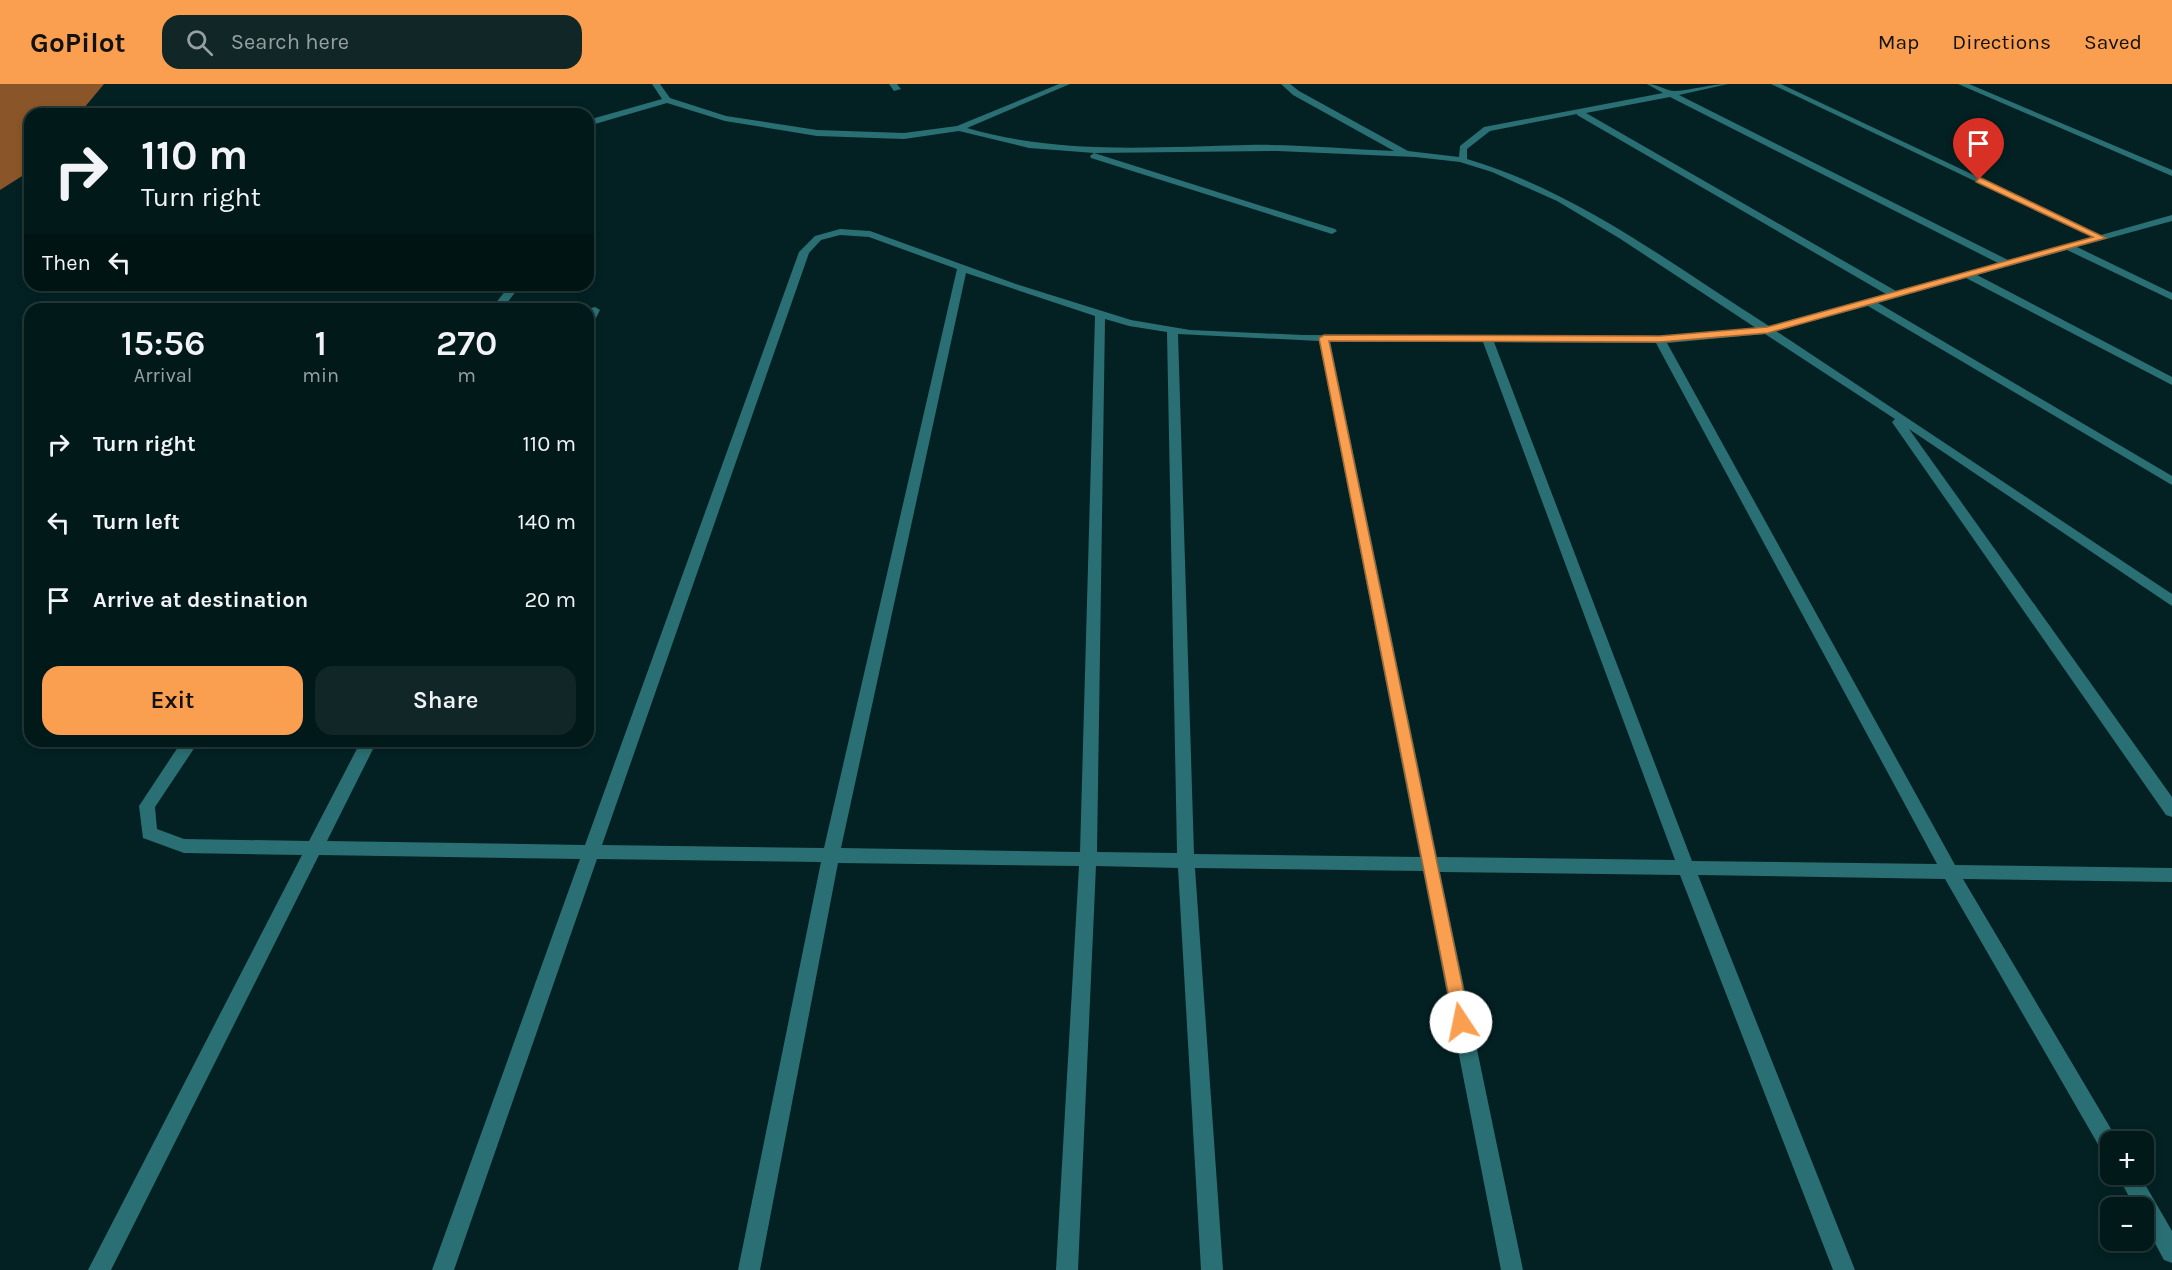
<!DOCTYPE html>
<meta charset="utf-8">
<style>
:root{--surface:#02191a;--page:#102627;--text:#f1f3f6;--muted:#96a0a2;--line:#233839;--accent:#fa9f4f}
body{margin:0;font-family:Karla,sans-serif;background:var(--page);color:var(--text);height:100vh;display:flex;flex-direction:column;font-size:22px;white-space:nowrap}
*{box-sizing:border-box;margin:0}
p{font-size:20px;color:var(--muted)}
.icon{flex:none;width:33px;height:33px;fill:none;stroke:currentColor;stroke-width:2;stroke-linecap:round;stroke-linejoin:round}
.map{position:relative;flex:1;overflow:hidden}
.panel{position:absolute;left:24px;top:219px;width:570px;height:444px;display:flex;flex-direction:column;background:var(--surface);border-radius:18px;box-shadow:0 3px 9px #0003,0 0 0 2px var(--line)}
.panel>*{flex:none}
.hud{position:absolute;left:24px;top:24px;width:570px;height:183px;border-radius:18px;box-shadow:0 3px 9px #0003,0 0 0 2px var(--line);background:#02191a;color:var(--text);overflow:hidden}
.fabs{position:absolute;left:2100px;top:1047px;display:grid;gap:12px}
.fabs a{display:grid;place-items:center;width:54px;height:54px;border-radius:12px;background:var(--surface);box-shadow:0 3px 9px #0003,0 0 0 2px var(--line);font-size:30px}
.pin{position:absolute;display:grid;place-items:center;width:51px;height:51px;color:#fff;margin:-62px -26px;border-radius:50% 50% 50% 0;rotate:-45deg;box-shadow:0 0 6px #0007}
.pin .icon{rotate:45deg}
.me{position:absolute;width:66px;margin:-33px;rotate:349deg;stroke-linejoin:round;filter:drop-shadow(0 0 4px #0008)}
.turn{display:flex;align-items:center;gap:21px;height:126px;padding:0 18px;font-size:27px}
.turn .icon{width:78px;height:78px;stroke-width:2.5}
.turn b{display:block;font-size:42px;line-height:51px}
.then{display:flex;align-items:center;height:57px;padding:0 18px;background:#0003;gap:12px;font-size:22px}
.eta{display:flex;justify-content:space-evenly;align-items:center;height:102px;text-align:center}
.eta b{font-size:36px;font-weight:600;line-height:42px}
.action{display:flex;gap:12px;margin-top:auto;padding:12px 18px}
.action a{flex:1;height:69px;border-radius:18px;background:var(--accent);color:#111;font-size:24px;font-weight:600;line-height:69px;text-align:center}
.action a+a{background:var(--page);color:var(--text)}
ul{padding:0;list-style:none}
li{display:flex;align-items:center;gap:18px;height:78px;padding:0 18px}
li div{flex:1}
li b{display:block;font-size:22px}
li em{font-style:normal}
header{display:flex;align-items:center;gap:36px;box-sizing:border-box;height:84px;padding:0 30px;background:var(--accent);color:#111}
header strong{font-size:28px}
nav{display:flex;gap:33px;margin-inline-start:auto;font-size:21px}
.search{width:420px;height:54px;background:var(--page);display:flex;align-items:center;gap:15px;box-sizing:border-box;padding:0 21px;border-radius:18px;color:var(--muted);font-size:22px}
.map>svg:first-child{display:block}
.water{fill:#8a5528}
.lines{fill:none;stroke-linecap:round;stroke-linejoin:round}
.minor{fill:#2a6f73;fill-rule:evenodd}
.route{fill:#fa9f4f;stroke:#a26733;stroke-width:1.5}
</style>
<header>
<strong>GoPilot</strong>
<div class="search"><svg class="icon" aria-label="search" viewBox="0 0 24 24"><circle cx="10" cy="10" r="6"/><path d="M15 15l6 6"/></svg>Search here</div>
<nav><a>Map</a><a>Directions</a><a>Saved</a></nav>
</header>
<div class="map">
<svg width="2172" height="1186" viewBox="0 0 2172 1186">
<rect width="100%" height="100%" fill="#032123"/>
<!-- water -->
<path class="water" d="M0,0h104l-25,30h-49v57l-30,19z"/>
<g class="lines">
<!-- minor -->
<path class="minor" d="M652,0h8l10,14 56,18 91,14 87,3 53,-7 102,-42h11l-103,44c93,27 186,19 281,17 49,-1 97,4 146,6l-101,-56 -12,-11h9l9,7 109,60 51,6 1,-11 24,-19 179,-34 -16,-9c11,0 19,7 28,7 18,-1 35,-7 53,-7l-49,11 329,165 84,-23 -321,-153h10l320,151 71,-20v6l-95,26 95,46v7l-105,-50 -90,25 195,102v8l-206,-107 -88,25 294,173v9l-304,-179 -92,25 396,263v12l-263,-177 263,368v20l-6,-2 -272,-390 -2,-3 3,-3 -130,-85 -98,9 288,522 217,3v14l-209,-3 154,260 1,3h-8v14l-7,-3 -158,-274 -247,-4 157,395h-22l-153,-395 -240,-3 83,398h-22l-78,-399 -228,-3 28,402h-22l-23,-402 -82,-2 -18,404h-22l23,-404 -241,-3 -78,407h-22l83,-408 -224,-3 -143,411h-22l148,-411 -261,-4 -208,415h-23l214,-415 -118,-2 -41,-15 -4,-32 43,-65h17l-44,66 2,22 27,10 125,2 52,-100h16l-50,100 258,4 214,-593 16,-16 25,-7 30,2 149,54 112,35 59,10 113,5 357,2 96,-9 -137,-90 -62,-37 -65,-29 -32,-10 -45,-5 -138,-6 -183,2 241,76 2,2 -5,3 -241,-76 -1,-2 4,-3 -65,-5 -70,-17 -55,8 -87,-3 -92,-15 -58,-18 -79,23v-6l74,-21zM1670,13l328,166 -102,28 -310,-178zM1577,30v1l309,179 -117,32c-97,-61 -190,-134 -302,-167v-10l23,-18zM840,151l29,2 88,32 -133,579 -222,-3 207,-592 12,-13zM966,189l129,43 -15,536 -239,-4zM1105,235l24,7 38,6 10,521 -80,-1zM1178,250l141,7 101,516 -226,-3zM1330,257l153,1 192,518 -238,-3zM1494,258l162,1 281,521 -245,-3z
M889,0h8l4,5 -7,2z
M1958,0h11l203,86v6z
M510,201h11l-19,24h-11z
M595,223l5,3 -8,16 -4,1v-14l3,-5z
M2117,1090h22l33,57v32l-8,-3 -20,-37v-15h-9z"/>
</g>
<!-- route -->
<path class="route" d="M1979,93l127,61 -338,95 -108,9 -331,-1 141,681 -3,6 -6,2 -6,-2 -136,-690 5,-3 336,1 107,-9 326,-90 -117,-55z"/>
</svg>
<div class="fabs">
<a>+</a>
<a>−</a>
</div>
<div class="pin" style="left:1979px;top:96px;background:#d93025"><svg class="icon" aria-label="arrive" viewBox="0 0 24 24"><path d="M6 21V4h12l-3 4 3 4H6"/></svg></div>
<svg class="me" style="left:1461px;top:938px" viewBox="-20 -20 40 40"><circle r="19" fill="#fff"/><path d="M0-13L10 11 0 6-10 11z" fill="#fa9f4f"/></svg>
<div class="hud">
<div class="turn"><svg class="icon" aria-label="right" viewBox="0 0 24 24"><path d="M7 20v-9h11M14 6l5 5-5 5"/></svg><div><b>110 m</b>Turn right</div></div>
<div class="then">Then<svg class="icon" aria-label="left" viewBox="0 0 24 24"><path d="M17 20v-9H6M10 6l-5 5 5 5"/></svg></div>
</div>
<section class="panel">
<div class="eta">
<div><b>15:56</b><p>Arrival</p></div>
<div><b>1</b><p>min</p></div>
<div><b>270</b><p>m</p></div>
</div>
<ul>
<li><svg class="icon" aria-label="right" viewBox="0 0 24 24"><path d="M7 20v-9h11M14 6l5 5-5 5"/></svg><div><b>Turn right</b></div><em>110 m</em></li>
<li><svg class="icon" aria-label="left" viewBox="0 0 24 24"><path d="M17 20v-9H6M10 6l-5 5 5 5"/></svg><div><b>Turn left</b></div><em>140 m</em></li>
<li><svg class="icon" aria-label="arrive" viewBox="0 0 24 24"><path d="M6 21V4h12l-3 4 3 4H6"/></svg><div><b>Arrive at destination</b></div><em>20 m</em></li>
</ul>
<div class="action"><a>Exit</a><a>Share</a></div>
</section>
</div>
